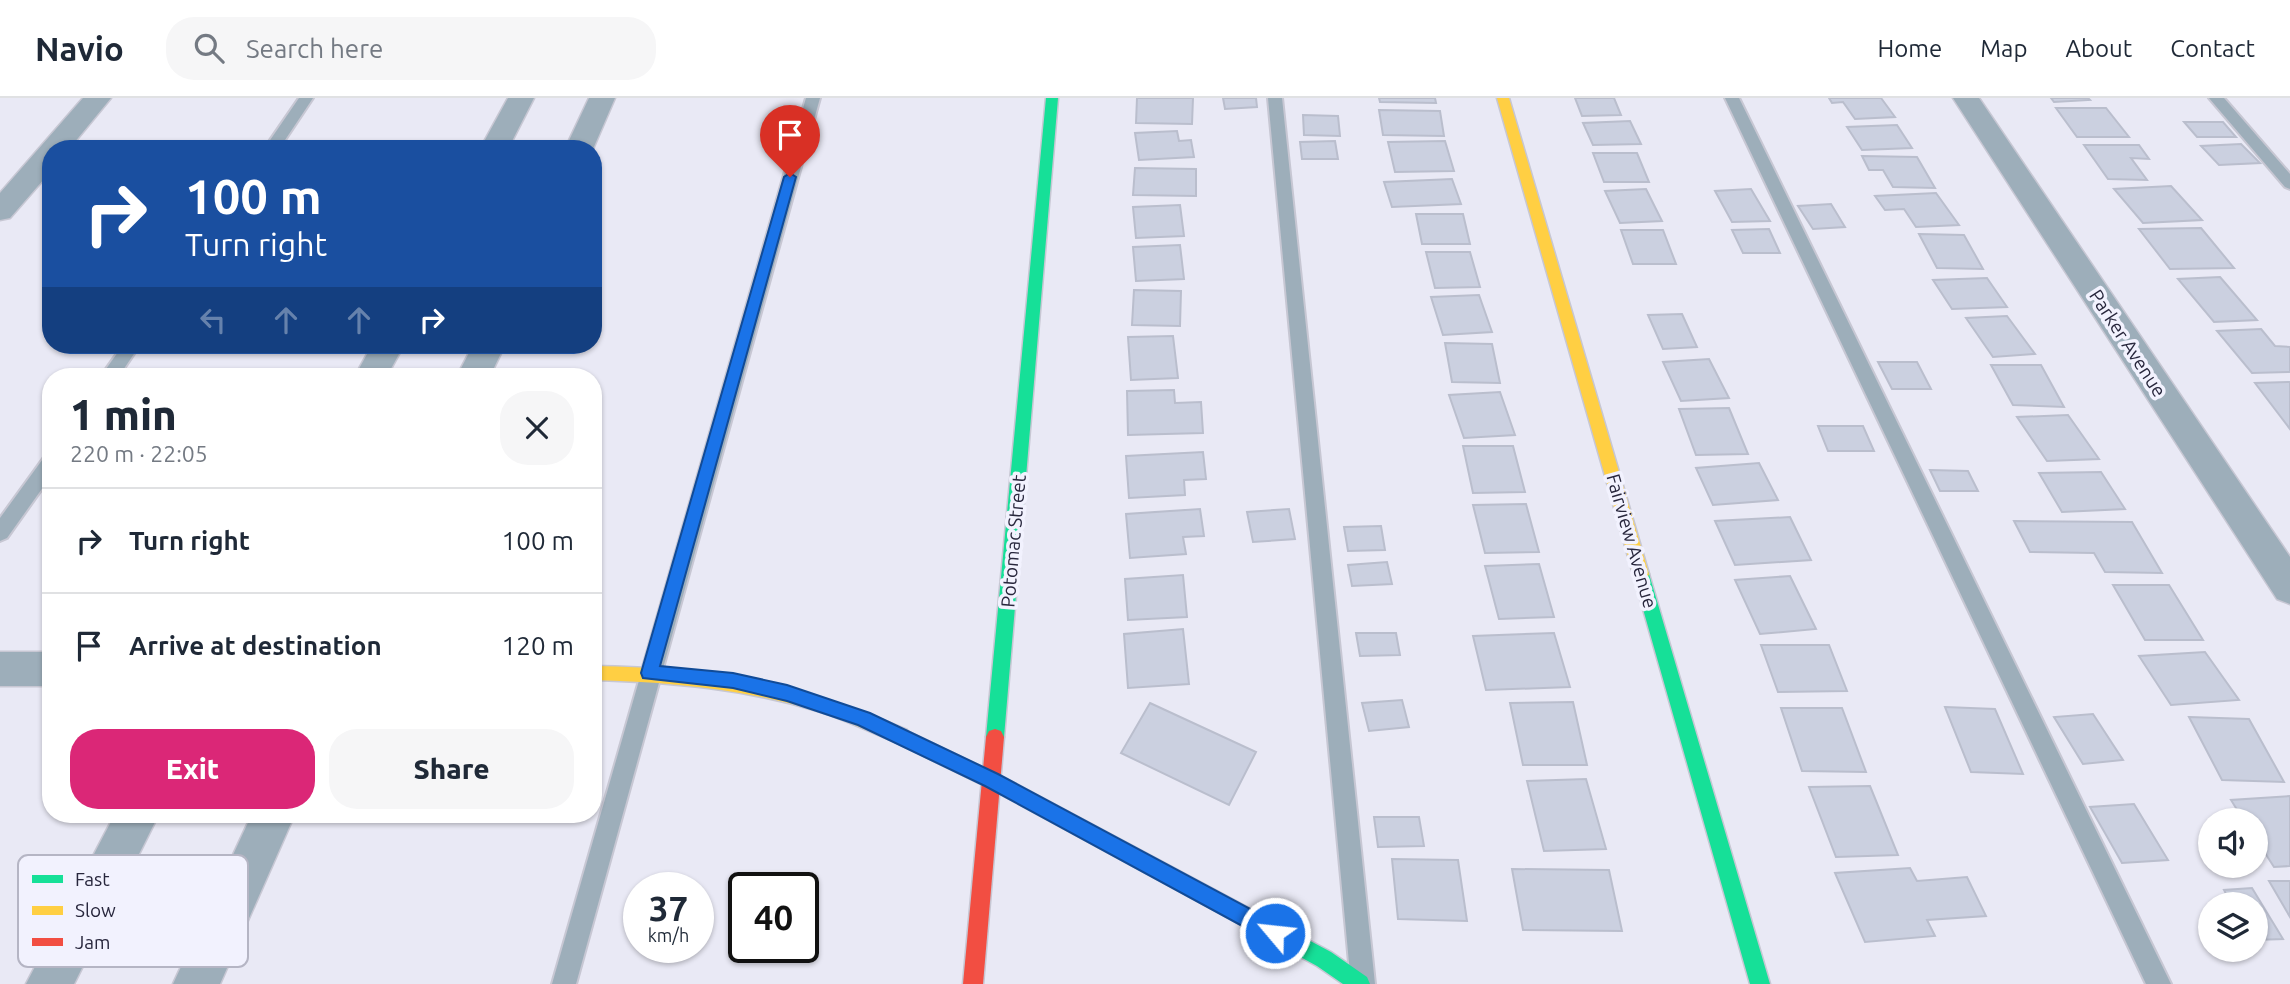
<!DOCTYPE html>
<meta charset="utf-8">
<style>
:root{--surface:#fff;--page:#f6f6f7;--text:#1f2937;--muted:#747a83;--line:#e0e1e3;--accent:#db2777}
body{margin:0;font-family:Ubuntu,sans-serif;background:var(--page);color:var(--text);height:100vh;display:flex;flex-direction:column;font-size:26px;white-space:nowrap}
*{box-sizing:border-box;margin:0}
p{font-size:23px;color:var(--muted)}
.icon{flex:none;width:38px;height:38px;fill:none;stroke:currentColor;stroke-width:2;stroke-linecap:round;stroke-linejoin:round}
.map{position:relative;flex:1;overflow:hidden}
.side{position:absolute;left:42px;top:270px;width:560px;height:455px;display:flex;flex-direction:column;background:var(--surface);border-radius:28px;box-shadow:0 2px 5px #0004}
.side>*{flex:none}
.banner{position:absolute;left:42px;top:42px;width:560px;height:214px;border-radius:28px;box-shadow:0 2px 5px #0004;background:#1a4fa0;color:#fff;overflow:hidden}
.tools{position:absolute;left:2198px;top:710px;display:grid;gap:14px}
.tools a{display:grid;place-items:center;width:70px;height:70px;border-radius:50%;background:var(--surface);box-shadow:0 2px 5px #0004;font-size:35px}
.speed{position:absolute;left:623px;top:774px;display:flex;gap:14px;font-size:35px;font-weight:700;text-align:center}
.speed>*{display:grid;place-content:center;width:91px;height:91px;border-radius:50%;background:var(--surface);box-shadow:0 2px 5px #0004;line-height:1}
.speed small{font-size:18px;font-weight:400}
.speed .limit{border:4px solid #111;border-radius:10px;background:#fff;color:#111}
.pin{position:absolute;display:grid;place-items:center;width:60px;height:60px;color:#fff;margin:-72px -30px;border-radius:50% 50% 50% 0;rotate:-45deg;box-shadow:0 0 7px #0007}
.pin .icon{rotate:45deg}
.me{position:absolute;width:77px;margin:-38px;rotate:298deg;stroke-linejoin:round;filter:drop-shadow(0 0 5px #0008)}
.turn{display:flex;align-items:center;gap:24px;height:147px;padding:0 28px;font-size:32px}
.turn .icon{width:91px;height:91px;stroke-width:2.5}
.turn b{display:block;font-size:49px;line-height:60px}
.lanes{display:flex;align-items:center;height:66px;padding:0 28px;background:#0003;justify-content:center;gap:35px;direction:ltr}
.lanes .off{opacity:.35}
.round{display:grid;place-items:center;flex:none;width:74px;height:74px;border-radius:28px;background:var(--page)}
.headline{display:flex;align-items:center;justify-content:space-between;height:119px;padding:0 28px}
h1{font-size:42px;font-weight:800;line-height:52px}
.primary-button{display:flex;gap:14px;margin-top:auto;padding:14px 28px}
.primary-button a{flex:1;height:80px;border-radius:28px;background:var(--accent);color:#fff;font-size:28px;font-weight:800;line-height:80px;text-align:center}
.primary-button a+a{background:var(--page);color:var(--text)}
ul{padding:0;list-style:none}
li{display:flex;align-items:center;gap:21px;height:105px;padding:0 28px;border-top:2px solid var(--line)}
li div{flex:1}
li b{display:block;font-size:26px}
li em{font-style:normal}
header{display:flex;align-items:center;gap:42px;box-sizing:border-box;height:98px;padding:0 35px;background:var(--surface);border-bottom:2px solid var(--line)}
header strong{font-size:33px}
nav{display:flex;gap:38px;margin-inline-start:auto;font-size:24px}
.search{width:490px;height:63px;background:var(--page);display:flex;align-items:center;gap:18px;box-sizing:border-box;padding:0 24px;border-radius:28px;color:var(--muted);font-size:26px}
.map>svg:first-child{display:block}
.building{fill:#cbd0e0;stroke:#babecd;stroke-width:2}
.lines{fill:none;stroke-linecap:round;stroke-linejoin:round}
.lane-casing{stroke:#c7c7d3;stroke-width:4}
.street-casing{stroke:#c7c7d3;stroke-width:3}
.fast-casing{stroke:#c7c7d3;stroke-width:3}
.slow-casing{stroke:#c7c7d3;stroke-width:3}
.jam-casing{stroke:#c7c7d3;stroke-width:3}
.lane{fill:#9daeba;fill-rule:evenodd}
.street{fill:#9daeba;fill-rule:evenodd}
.fast{fill:#16e098;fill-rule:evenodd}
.slow{fill:#ffcf43;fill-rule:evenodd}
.jam{fill:#f24e42;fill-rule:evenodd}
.route{fill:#1a73e8;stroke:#114b97;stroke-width:2}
.labels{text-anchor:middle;stroke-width:7;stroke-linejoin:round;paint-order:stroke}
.street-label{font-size:19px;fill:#28273d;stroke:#f2f2fe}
.key{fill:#f2f2fe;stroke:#b5b5c4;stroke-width:2}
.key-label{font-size:19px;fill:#28273d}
</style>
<header>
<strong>Navio</strong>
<div class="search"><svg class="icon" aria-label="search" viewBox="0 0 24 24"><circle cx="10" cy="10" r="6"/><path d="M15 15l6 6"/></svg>Search here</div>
<nav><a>Home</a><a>Map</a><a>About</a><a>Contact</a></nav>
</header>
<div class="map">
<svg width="2290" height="886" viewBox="0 0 2290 886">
<rect width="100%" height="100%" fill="#e9e9f5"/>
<!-- building -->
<path class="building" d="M1137,0h56l-1,26 -56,-1z
M1223,0h33l1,9 -32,2z
M1379,0h56l1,5 -56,-1z
M1575,0h39l7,17 -39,1z
M1829,0h52l14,19 -40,2 -12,-17 -11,1z
M2051,0h37l2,2 -36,2z
M2056,10h50l23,29h-52z
M1379,12l61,1 4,25 -61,-1z
M1303,17l35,1 2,20 -36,-1z
M1630,23l11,23 -48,1 -10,-22z
M2184,24h39l13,15h-39z
M1897,27l15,23 -50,2 -15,-23z
M1177,33l2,10 12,-1 3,17 -55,3 -4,-27z
M1335,43l3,18h-36l-2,-17z
M1445,43l9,30 -59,1 -7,-30z
M2241,46l19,19 -41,2 -18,-19z
M2084,47h55l10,14 -18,-1 16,22 -39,-1z
M1593,55h44l12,29h-45z
M1862,58l55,1 18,31 -42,-1 -10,-17h-14z
M1135,70l61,1v27l-63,-1z
M1452,81l9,25 -69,3 -8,-25z
M2171,88l31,34 -59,3 -29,-34z
M1646,91l16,32 -42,2 -15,-32z
M1751,91l19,32 -38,1 -17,-31z
M1936,95l23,32 -43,2 -12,-18 -19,1 -10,-14z
M1831,106l14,23 -32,2 -15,-23z
M1180,107l4,31 -48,2 -3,-31z
M1416,116h47l7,30h-48z
M2201,130l33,40 -64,1 -31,-40z
M1769,131l11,24h-37l-11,-23z
M1621,132h42l13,34h-43z
M1919,136l45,1 19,34 -46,-1z
M1180,147l4,34 -48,2 -3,-34z
M1426,154h44l10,35 -45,1z
M2220,179l37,43 -43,2 -36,-43z
M1987,180l20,29 -55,2 -19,-29z
M1134,192l47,1 -1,35 -48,-1z
M1479,197l13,37 -49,3 -12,-38z
M1682,216l15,33 -34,2 -15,-34z
M2007,218l28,38 -42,3 -27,-39z
M2261,231l14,17 15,1v25l-38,1 -35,-42z
M1173,238l5,42 -47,2 -3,-43z
M1445,245l47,1 8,39 -48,-1z
M1709,261l20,39 -48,3 -18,-39z
M1878,264h39l14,27h-39z
M1991,267h50l23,42 -51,-2z
M2290,284v47l-35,-46z
M1174,292l1,13 26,-1 2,31 -75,2 -1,-44z
M1500,294l15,43 -51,3 -15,-43z
M1729,310l19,46 -52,1 -17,-46z
M2068,317l31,44 -52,2 -30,-44z
M1818,328h45l11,25h-46z
M1463,348h50l12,46 -52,1z
M1203,354l3,27 -22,1 1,15 -56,3 -3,-42z
M1759,365l19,37 -65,5 -17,-37z
M1930,372l38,1 10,20h-38z
M2101,374l24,37 -63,3 -23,-39z
M1526,406l13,48 -54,1 -12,-48z
M1200,411l4,27 -21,1 3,17 -56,4 -4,-44z
M1289,411l6,30 -42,3 -6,-30z
M1790,419l21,43 -76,5 -20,-44z
M2014,423l118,1 30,51 -57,-1 -11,-19 -64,-1z
M1381,428l4,24 -37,1 -4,-24z
M1387,464l5,22 -40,2 -4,-21z
M1539,466l15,53 -55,2 -14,-53z
M1183,477l4,42 -59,3 -3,-41z
M1790,478l26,53 -56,5 -25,-54z
M2113,487h56l34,55h-58z
M1183,531l6,55 -61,4 -4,-54z
M1356,535h40l4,22 -40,1z
M1554,535l16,54 -84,3 -13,-54z
M1761,547h68l18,46 -69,1z
M2205,554l34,48 -68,5 -32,-49z
M1402,602l7,27 -40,4 -7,-28z
M1573,604l14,63h-64l-13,-62z
M1150,605l106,49 -27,53 -108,-52z
M1945,609l50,2 28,65 -52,-2z
M1781,610h61l24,64 -64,-1z
M2093,616l30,46 -40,4 -29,-47z
M2189,619l60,2 35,63 -62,-2z
M1586,681l20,70 -62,2 -17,-70z
M1870,688l28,69 -62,2 -27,-70z
M2290,698v70l-16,1 -18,-28v-18h-12l-13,-21z
M2134,706l34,56 -46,3 -32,-56z
M1374,719h45l5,29 -46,1z
M1392,761l66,1 9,61 -69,-2z
M1910,770l7,13 50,-4 19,39 -59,4 8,16 -70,6 -30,-69z
M1512,771l97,1 13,61 -99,-1z
M2269,783h21v36z
M2252,790l31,51 -27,1v-35h-24l-8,-15z"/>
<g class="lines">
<!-- lane casing -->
<g class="lane-casing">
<path id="lane" d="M299,0h14l-34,51h-15z
M806,0h14l-244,886h-24z
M1268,0h14l93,886h-24z
M1725,0h14l432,886h-25z
M2209,0h15l66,76v15l-5,-2z
M123,247h17l-21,31h-18z
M51,356v22l-44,62 -7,3v-23l45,-62z"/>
</g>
<!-- street casing -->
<g class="street-casing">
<path id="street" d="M83,0h28l-42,51h-18v22l-41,47 -10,2v-27z
M508,0h26l-26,51h-28z
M589,0h26l-22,51h-28z
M1953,0h26l311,459v47l-13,-5z
M372,247h32l-17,31h-32z
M473,247h32l-15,31h-33z
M0,554h51v34h-51z
M115,716h44l-85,170h-48z
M252,716h43l-75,170h-47z"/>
</g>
<!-- fast casing -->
<g class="fast-casing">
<path id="fast" d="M1046,0h12l-54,639 -3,6 -6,2 -6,-2 -3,-6z
M1641,469l6,2 2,5 121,410h-20l-117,-410 2,-5z
M901,630l104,50 326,174 36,25 3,7h-27l-26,-18 -324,-176 -98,-48 -3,-6 3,-6z"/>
</g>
<!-- slow casing -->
<g class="slow-casing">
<path id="slow" d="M1497,0h12l140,476 -2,5h-12l-2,-5z
M593,568c119,2 204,17 314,64l3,6 -3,6 -6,2c-27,-10 -52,-23 -80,-32 -75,-23 -150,-30 -228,-32z"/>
</g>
<!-- jam casing -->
<g class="jam-casing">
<path id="jam" d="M995,631l6,2 3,6 -21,247h-20l23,-247 3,-6z"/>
</g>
<!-- lane -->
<use href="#lane" class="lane"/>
<!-- street -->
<use href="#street" class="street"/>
<!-- fast -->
<use href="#fast" class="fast"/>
<!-- slow -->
<use href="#slow" class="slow"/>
<!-- jam -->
<use href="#jam" class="jam"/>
</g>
<!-- route -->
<path class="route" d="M790,75l6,4 -136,489 73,7 54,12 83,28 128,61 284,152 3,7 -3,7 -7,2 -7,-2 -283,-154 -127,-61 -71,-24 -54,-13 -90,-10 -2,-5 143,-496z"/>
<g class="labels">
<!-- street labels -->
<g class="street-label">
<text transform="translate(2128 245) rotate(57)" y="7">Parker Avenue</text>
<text transform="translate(1013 443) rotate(-85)" y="7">Potomac Street</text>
<text transform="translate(1632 443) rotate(74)" y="7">Fairview Avenue</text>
</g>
</g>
<!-- legend -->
<rect x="18" y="757" width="230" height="112" rx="10" class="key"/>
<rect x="32" y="777" width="31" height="8" fill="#16e098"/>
<rect x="32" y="808" width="31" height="9" fill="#ffcf43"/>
<rect x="32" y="840" width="31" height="8" fill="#f24e42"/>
<g class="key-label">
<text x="75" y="788">Fast</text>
<text x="75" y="819">Slow</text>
<text x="75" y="851">Jam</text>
</g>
</svg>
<div class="tools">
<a><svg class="icon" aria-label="sound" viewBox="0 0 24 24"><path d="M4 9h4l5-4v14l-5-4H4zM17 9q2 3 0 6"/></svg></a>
<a><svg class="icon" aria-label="layers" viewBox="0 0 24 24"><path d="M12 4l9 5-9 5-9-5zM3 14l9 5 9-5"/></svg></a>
</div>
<div class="speed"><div>37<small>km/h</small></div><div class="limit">40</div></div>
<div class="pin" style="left:790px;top:79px;background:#d93025"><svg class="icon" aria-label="arrive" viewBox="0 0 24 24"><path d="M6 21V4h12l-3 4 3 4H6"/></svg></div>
<svg class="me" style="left:1275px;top:835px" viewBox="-20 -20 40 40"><circle r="17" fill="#1a73e8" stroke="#fff" stroke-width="3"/><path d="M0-11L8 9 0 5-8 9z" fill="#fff"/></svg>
<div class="banner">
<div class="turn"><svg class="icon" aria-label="right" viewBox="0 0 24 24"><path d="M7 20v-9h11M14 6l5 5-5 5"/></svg><div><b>100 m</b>Turn right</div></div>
<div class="lanes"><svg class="icon off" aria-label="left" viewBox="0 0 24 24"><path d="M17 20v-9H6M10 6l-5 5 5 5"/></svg><svg class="icon off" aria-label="ahead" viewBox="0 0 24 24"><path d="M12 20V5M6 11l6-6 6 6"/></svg><svg class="icon off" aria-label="ahead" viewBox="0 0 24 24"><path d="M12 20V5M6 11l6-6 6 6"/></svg><svg class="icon" aria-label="right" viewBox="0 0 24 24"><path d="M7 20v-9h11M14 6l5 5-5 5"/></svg></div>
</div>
<section class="side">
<div class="headline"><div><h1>1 min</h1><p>220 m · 22:05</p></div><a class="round"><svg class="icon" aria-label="close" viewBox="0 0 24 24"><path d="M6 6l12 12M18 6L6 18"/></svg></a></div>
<ul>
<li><svg class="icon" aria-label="right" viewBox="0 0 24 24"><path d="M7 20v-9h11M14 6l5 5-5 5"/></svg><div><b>Turn right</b></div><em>100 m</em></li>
<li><svg class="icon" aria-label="arrive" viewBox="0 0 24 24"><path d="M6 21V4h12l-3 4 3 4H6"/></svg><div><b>Arrive at destination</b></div><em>120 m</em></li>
</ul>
<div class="primary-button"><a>Exit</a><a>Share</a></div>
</section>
</div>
